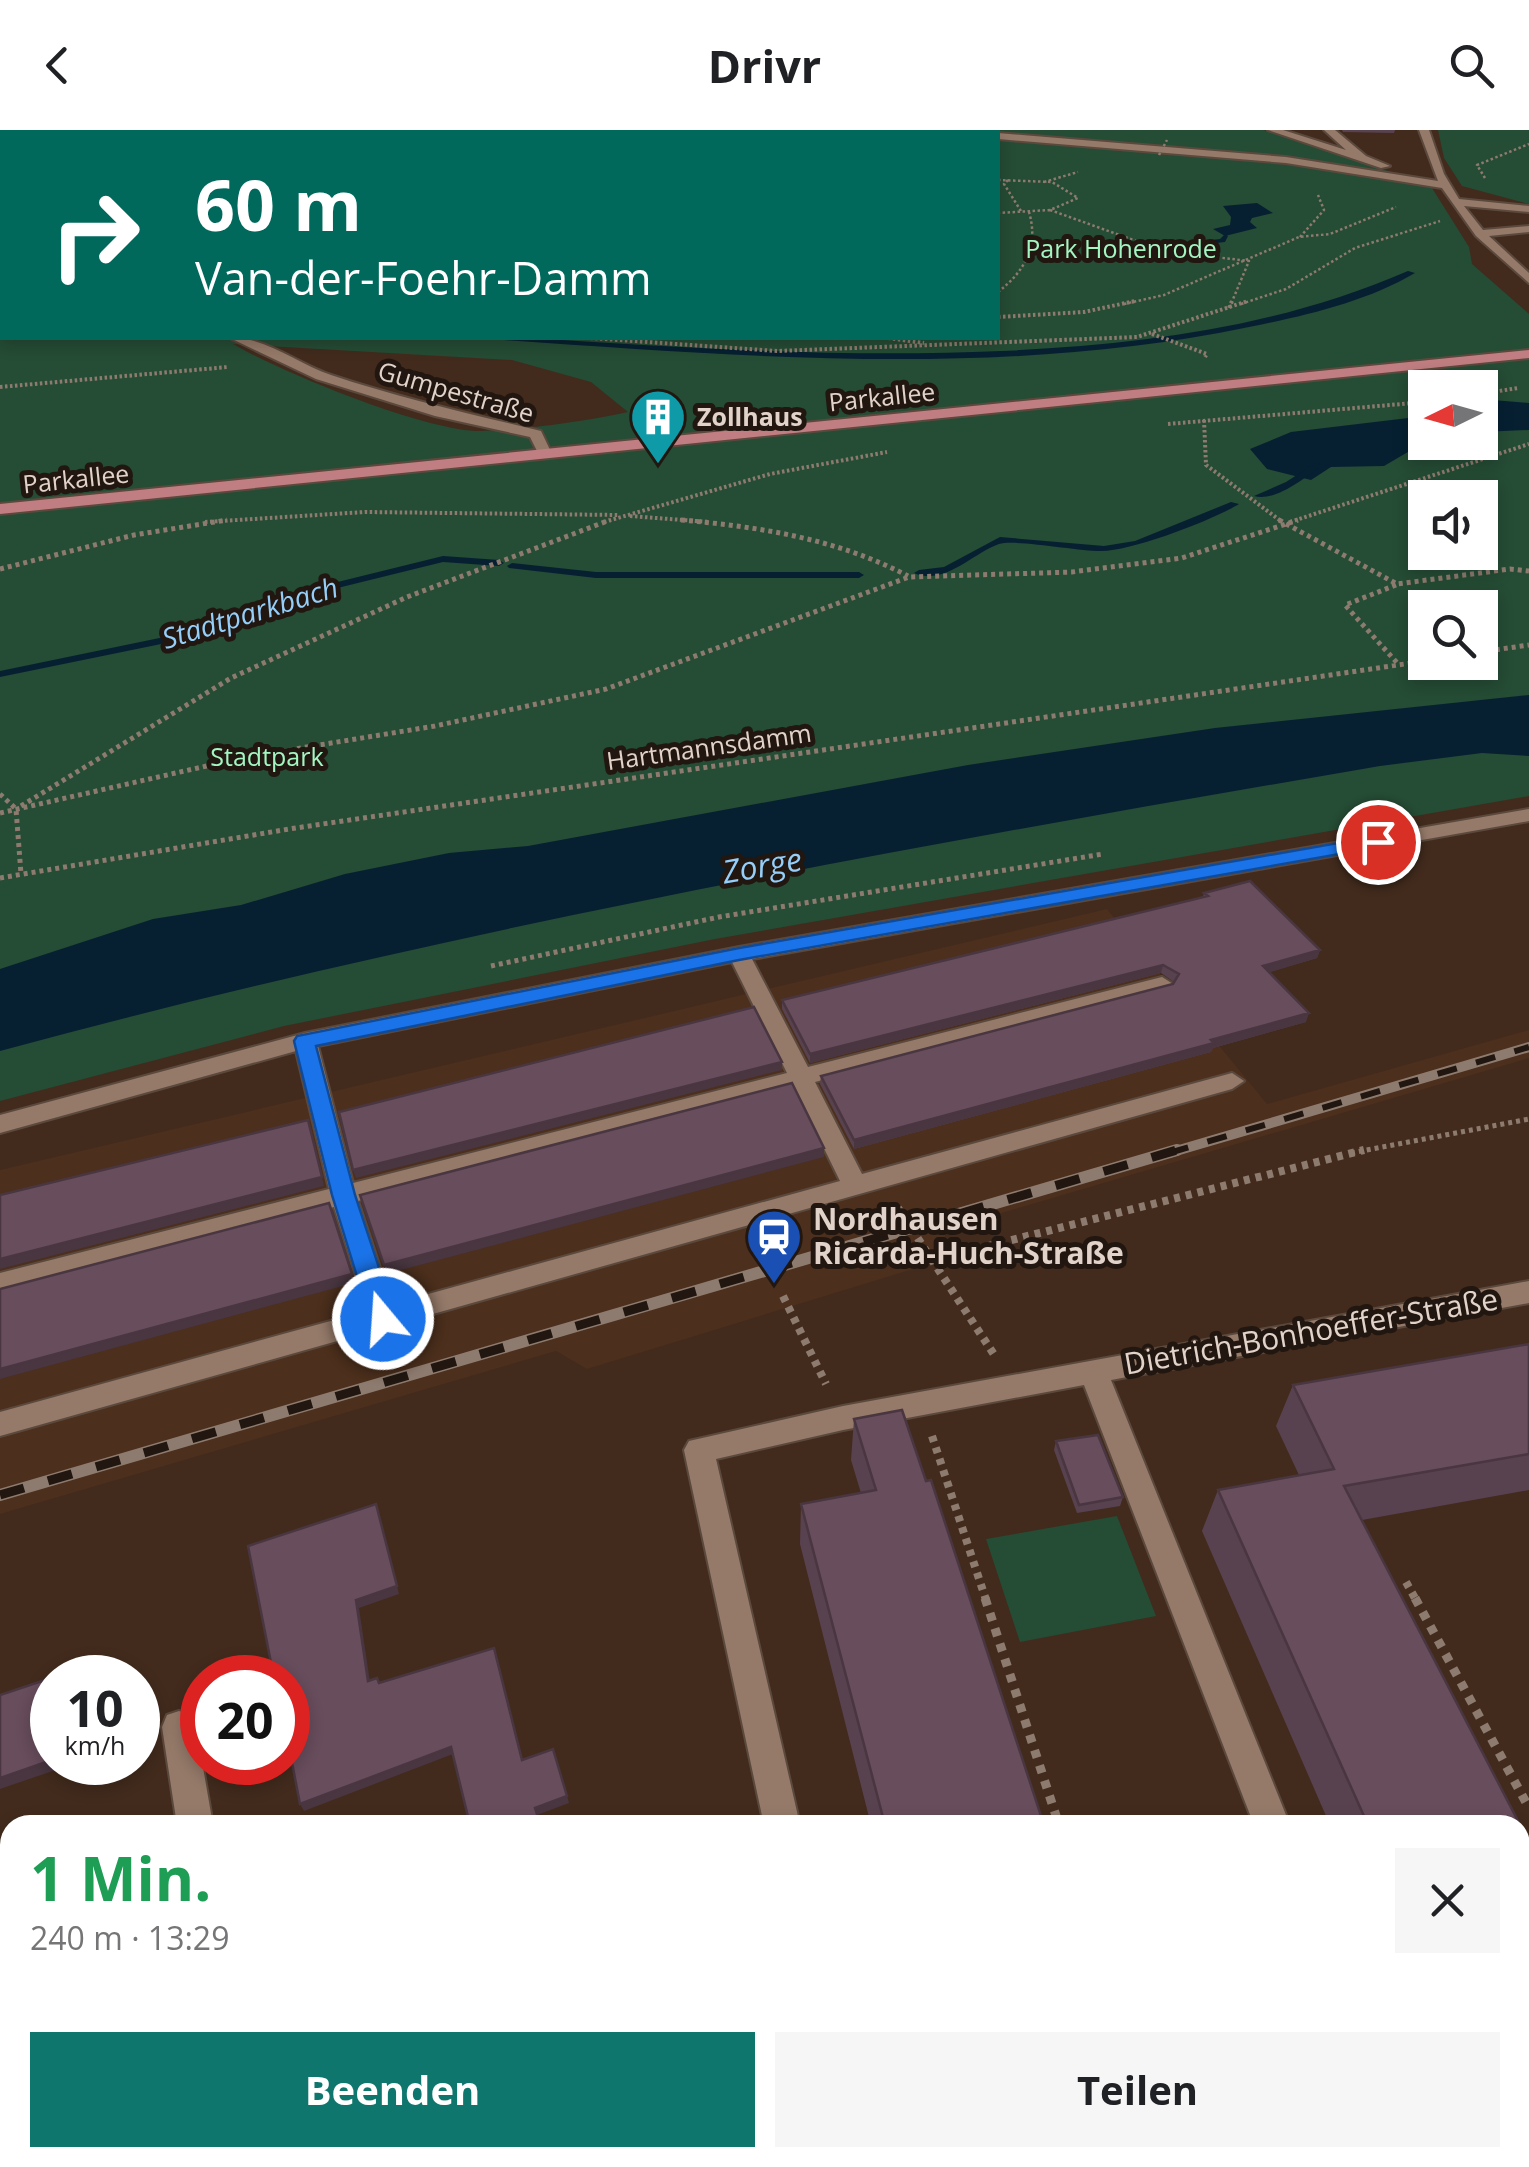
<!DOCTYPE html>
<html lang="de">
<meta charset="utf-8">
<style>
:root{--surface:#fff;--page:#f6f6f6;--text:#202124;--muted:#757577;--accent:#0f766e}
body{margin:0;font-family:"Open Sans",sans-serif;background:var(--page);color:var(--text);height:100vh;display:flex;flex-direction:column;font-size:38px;white-space:nowrap}
*{box-sizing:border-box;margin:0}
p{font-size:32px;color:var(--muted)}
.icon{flex:none;width:55px;height:55px;fill:none;stroke:currentColor;stroke-width:2;stroke-linecap:round;stroke-linejoin:round}
.map{position:relative;flex:1;overflow:hidden}
.panel{position:absolute;left:0px;top:1685px;width:1530px;height:352px;display:flex;flex-direction:column;background:var(--surface);border-radius:30px 30px 0 0;box-shadow:0 5px 15px #0003}
.panel>*{flex:none}
.guide{position:absolute;left:0px;top:0px;width:1000px;height:210px;box-shadow:0 5px 15px #0003;background:#00695c;color:#fff;overflow:hidden}
.needle{width:65px;rotate:265deg}
.tools{position:absolute;left:1408px;top:240px;display:grid;gap:20px}
.tools a{display:grid;place-items:center;width:90px;height:90px;border-radius:0px;background:var(--surface);box-shadow:0 5px 15px #0003;font-size:50px}
.speed{position:absolute;left:30px;top:1525px;display:flex;gap:20px;font-size:50px;font-weight:700;text-align:center}
.speed>*{display:grid;place-content:center;width:130px;height:130px;border-radius:50%;background:var(--surface);box-shadow:0 5px 15px #0003;line-height:1}
.speed small{font-size:25px;font-weight:400}
.speed .limit{border:15px solid #d22;background:#fff;color:#111}
.pin{position:absolute;display:grid;place-items:center;width:85px;height:85px;color:#fff;margin:-42px;border:5px solid #fff;border-radius:50%;box-shadow:0 2px 10px #0007}
.me{position:absolute;width:110px;margin:-55px;rotate:342deg;stroke-linejoin:round;filter:drop-shadow(0 0 8px #0008)}
.turn{display:flex;align-items:center;gap:35px;height:210px;padding:0 30px;font-size:45px}
.turn .icon{width:130px;height:130px;stroke-width:2.5}
.turn b{display:block;font-size:70px;line-height:85px}
.round{display:grid;place-items:center;flex:none;width:105px;height:105px;border-radius:0px;background:var(--page)}
.headline{display:flex;align-items:center;justify-content:space-between;height:170px;padding:0 30px}
h1{font-size:60px;font-weight:700;line-height:75px;color:#1e9e55}
.cta{display:flex;gap:20px;margin-top:auto;padding:20px 30px}
.cta a{flex:1;height:115px;border-radius:0px;background:var(--accent);color:#fff;font-size:40px;font-weight:700;line-height:115px;text-align:center}
.cta a+a{background:var(--page);color:var(--text)}
header{display:flex;justify-content:space-between;align-items:center;height:130px;padding:0 30px;background:var(--surface);font-size:45px;font-weight:700}
.map>svg:first-child{display:block}
.built{fill:#4c2f1c}
.green{fill:#254c35;fill-rule:evenodd}
.water{fill:#062032}
.lines{fill:none;stroke-linecap:round;stroke-linejoin:round}
.stream{fill:#062032;fill-rule:evenodd}
.minor-casing{stroke:#5c493d;stroke-width:4}
.major-casing{stroke:#5c493d;stroke-width:4}
.path-far4{stroke:#8e7b6f;stroke-width:2.5;stroke-dasharray:2.5 2.5;stroke-linecap:butt}
.path-far3{stroke:#8e7b6f;stroke-width:4;stroke-dasharray:2.5 2.5;stroke-linecap:butt}
.path-far2{stroke:#8e7b6f;stroke-width:5;stroke-dasharray:4 4;stroke-linecap:butt}
.path-far1{stroke:#8e7b6f;stroke-width:8;stroke-dasharray:6 6;stroke-linecap:butt}
.path{stroke:#8e7b6f;stroke-width:9;stroke-dasharray:8 8;stroke-linecap:butt}
.minor{fill:#957a69;fill-rule:evenodd}
.major{fill:#c17e82;fill-rule:evenodd}
.rail-far1-casing{stroke:#8e7b6f;stroke-width:10}
.rail-casing{stroke:#8e7b6f;stroke-width:12}
.rail-far1{stroke:#211710;stroke-width:6;stroke-dasharray:20;stroke-linecap:butt}
.rail{stroke:#211710;stroke-width:9;stroke-dasharray:25;stroke-linecap:butt}
.path-bridge{stroke:#8e7b6f;stroke-width:2.5;stroke-dasharray:2.5 2.5;stroke-linecap:butt}
.wall{fill:#59424f}
.shaded-wall{fill:#493640}
.building{fill:#684d5c;stroke:#493640;stroke-width:2.5}
.route{fill:#1a73e8;stroke:#114b97;stroke-width:2.5}
.labels{text-anchor:middle;stroke-width:10;stroke-linejoin:round;paint-order:stroke}
.far-park-label{font-size:25px;fill:#a3f5c2;stroke:#211710}
.far-street-label{font-size:25px;fill:#e2d3ca;stroke:#211710}
.far-poi-label{font-size:25px;font-weight:bold;fill:#e2d3ca;stroke:#211710;text-anchor:start}
.far-water-label{font-size:28px;font-style:italic;fill:#95cef9;stroke:#211710}
.poi-label{font-size:30px;font-weight:bold;fill:#e2d3ca;stroke:#211710;text-anchor:start}
.street-label{font-size:30px;fill:#e2d3ca;stroke:#211710}
.water-label{font-size:32px;font-style:italic;fill:#95cef9;stroke:#211710}
</style>
<header><svg class="icon" aria-label="back" viewBox="0 0 24 24"><path d="M15 5l-7 7 7 7"/></svg>Drivr<svg class="icon" aria-label="search" viewBox="0 0 24 24"><circle cx="10" cy="10" r="6"/><path d="M15 15l6 6"/></svg></header>
<div class="map">
<svg width="1529" height="2037" viewBox="0 0 1529 2037">
<rect width="100%" height="100%" fill="#422b1d"/>
<!-- built -->
<path class="built" d="M1107,779l160,195 262,-74v28l-585,172 5,28 -362,111 -31,-18 -556,163v-344z"/>
<!-- green -->
<path class="green" d="M0,0h1264l130,43 10,9 28,6 37,59 3,17 57,50v482l-814,143 -431,87 -284,75v-763h998v-206h-996l-2,182zM233,214l279,16 79,22 37,30c-46,10 -100,17 -147,19 -54,1 -200,-59 -248,-87zM1425,258h55v54h-55zM1425,368h55v54h-55zM1425,478h55v54h-55z
M1438,0h91v74l-67,-18 -18,-28z
M1117,1386l39,100 -136,26 -34,-103z"/>
<!-- water -->
<path class="water" d="M1257,73l16,10 -21,5 -2,4 7,6 -32,8 -12,-7 17,-4 1,-8 -8,-11z
M1492,270l37,3v27l-49,2v-29z
M1425,286v26l-41,24 -53,1 -20,13 -44,-11 -17,-20 41,-17z
M1529,565v61l-47,-3 -102,13c-462,79 -927,162 -1380,285v-82l153,-50 88,-14 104,-31 104,-21 79,-7 440,-81 247,-37z"/>
<g class="lines">
<!-- stream -->
<path class="stream" d="M1225,104l3,2 -3,6 -35,4 -13,7 -3,-2 12,-8 34,-4z
M1408,141l7,2c-49,29 -111,43 -166,54 -244,51 -499,30 -745,13l-4,-2h31c156,10 313,20 470,13 140,-6 278,-24 407,-80z
M0,199h2v4h-2z
M1317,332l4,3 -1,2c-17,12 -45,35 -66,29l32,-14z
M1231,372l8,2c-26,16 -109,48 -139,47 -22,0 -85,-12 -101,-7 -28,10 -54,42 -85,29l5,-3 25,-3 56,-30 104,9 31,-5z
M443,426l56,4 5,3 -5,3 -56,-4 -142,35 -91,37 -210,43v-6l203,-42 90,-36z
M512,433l84,9h263l5,3 -5,3h-263l-87,-10 -2,-2z"/>
<!-- minor casing -->
<g class="minor-casing">
<path id="minor" d="M1268,0h15l63,20 -22,-20h11l31,26 24,10 -9,2z
M1419,0h10l15,44 15,25 70,7v6l-65,-6 19,24 46,-4v6l-40,4 40,37v10l-53,-47 -34,-48 -156,-25 -288,-24v-6l288,24 152,24z
M0,68h2v7h-2z
M230,208c34,-2 68,26 101,37 69,23 139,39 210,56l11,23 -12,3 -10,-20 -95,-21 -119,-37z
M1529,679v12l-777,138 56,108 354,-90 11,7 -3,5 -355,93 47,92 370,-101 12,8 -12,8 -1232,347v-24l367,-101 -33,-104 -334,88v-22l329,-84 -33,-138 -296,82v-18l305,-82 434,-86zM732,832l55,111 -434,110 -35,-137zM794,957l46,94 -448,123 -34,-103z
M1529,1151v22l-418,77 179,445h-36l-170,-440 -241,45 -127,29 84,366h-36l-80,-375 5,-9 154,-35z
M179,1581l12,4 5,12 17,98h-36l-15,-98 5,-12z
M228,2028h40l1,9h-40z
M836,2028h40l2,9h-40z"/>
</g>
<!-- major casing -->
<g class="major-casing">
<path id="major" d="M1529,220v8l-1529,156v-10z"/>
</g>
<!-- path-far4 -->
<path class="path-far4" d="M206,0l4,2
M1485,48l-8,-13 52,-21
M998,50l54,2 26,16 -28,12 -52,3
M1008,50l-4,4 17,27
M1044,52l34,-10
M1050,80l114,41 85,10 -18,43
M1300,107l24,-27 -6,-15
M998,162c27,-21 41,-46 31,-80
M1124,174l40,-9 135,-58 31,-3 66,-27
M1241,174l45,-15 69,-41 85,-27"/>
<!-- path-far3 -->
<path class="path-far3" d="M1229,178l3,-7
M998,187l86,-5 51,-11
M1152,204l55,20 -2,3
M590,208l187,13 360,-14 111,-36
M888,208l36,5
M0,257l228,-20
M1480,264l38,-6
M1204,290l2,45 76,57
M1168,294l257,-22
M630,386l79,6
M205,392l160,-10 253,3
M604,392l166,-48 117,-22
M1290,392l239,-78"/>
<!-- path-far2 -->
<path class="path-far2" d="M681,390c80,7 156,19 227,56
M1279,390l118,64 113,-15 19,2
M0,439l134,-34 93,-15
M1396,455l-51,20 54,60
M1480,522l49,-7
M0,664l16,15 5,65
M21,676l210,-128 176,-81 203,-77
M0,683l246,-56 189,-31 171,-37 303,-112 163,-5 110,-14 116,-38
M0,748l289,-49 1136,-168
M491,836l228,-49 384,-63
M1351,1023l178,-34"/>
<!-- path-far1 -->
<path class="path-far1" d="M898,1078l97,148
M930,1131l434,-111
M783,1166l43,88
M932,1306l54,164
M1406,1452l10,18"/>
<!-- path -->
<path class="path" d="M985,1468l74,227
M1415,1468l114,210
M1520,1872l9,-2
M1167,2028l4,9
M1409,2028l4,9"/>
<!-- minor -->
<use href="#minor" class="minor"/>
<!-- major -->
<use href="#major" class="major"/>
<!-- rail-far1 casing -->
<g class="rail-far1-casing">
<path id="rail-far1" d="M1169,1023l360,-106"/>
</g>
<!-- rail casing -->
<g class="rail-casing">
<path id="rail" d="M0,1365l1177,-345"/>
</g>
<!-- rail-far1 -->
<use href="#rail-far1" class="rail-far1"/>
<!-- rail -->
<use href="#rail" class="rail"/>
<!-- path-bridge -->
<path class="path-bridge" d="M1159,25l8,-15"/>
</g>
<!-- wall -->
<path class="wall" d="M1342,0h53l-1,3 -51,-1z
M1204,763l116,57 -3,8 -48,14 37,50 -93,26 -2,4 -357,97 -34,-65 1,-8 352,-92 1,-2 -13,-9 -351,90 -28,-54v-9l421,-103z
M1529,1214v146l-167,30 167,322v138l-9,2v-157h-190l-128,-294 16,-41 81,-15 -23,-49 17,-41z
M854,1289l190,406h-173l-71,-281 1,-40 60,-11 -10,-33z
M1056,1311l67,56 -3,9 -43,7 -23,-63z
M956,2028h198l3,9h-198z"/>
<!-- shaded-wall -->
<path class="shaded-wall" d="M1320,820l-3,8 -56,17 2,-9z
M1163,835l-2,8 -351,90v-9z
M1309,883l-3,9 -93,26 -2,4 -357,97v-9z
M782,932v8l-426,108 -3,-8z
M308,990l16,66 -324,83v-10z
M824,1018v9l-438,117 -2,-9z
M352,1144l2,9 -354,96v-10z
M379,1383l20,81 -40,14 12,81 -3,-8 -12,-81z
M93,1534l7,10v4h-5z
M451,1617l2,7 -149,57 -4,-7z
M52,1630v2h27l-79,27v-11z
M567,1666l2,7 -32,12 -2,-7z
M538,1687l2,7 -3,1h-21z
M1529,1827v23l-9,2v-23z
M10,2012v9l-10,4v-9z
M76,2028h22l-24,9h-21z
M559,2028h14l-12,5z"/>
<!-- building -->
<path class="building" d="M1250,751l70,69 -57,16 46,47 -98,27 3,3 -360,97 -33,-64 352,-92 6,-10 -16,-9 -353,89 -28,-54 426,-104 -4,-3z
M754,877l28,55 -429,108 -14,-58z
M792,953l32,65 -440,117 -24,-70z
M308,990l14,57 -322,82v-64z
M329,1073l23,71 -352,95v-80z
M1529,1214v110l-185,32 185,356v115l-9,2v-134h-152l-150,-335 116,-21 -41,-84z
M902,1280l24,71 5,-1 113,345h-159l-84,-321 75,-14 -22,-71z
M1098,1305l25,62 -44,8 -23,-64z
M376,1374l21,82 -41,14 12,81 9,-3 2,5 115,-35 28,112 31,-11 14,47 -32,12 3,9 -22,8h-46l-19,-78 -151,57 -12,-62v-64h-14l-26,-132z
M93,1534l2,14h-43v82l-52,18v-83z
M10,1794v218l-10,4v-218z
M46,2028h30l-23,9h-6z
M335,2028h225h-1l2,9h-224z
M971,2028h183l3,9h-183z"/>
<!-- route -->
<path class="route" d="M1378,706l10,6 -3,4 -646,114 -423,86 39,149 41,124 -13,10 -13,-10 -38,-124 -38,-154 3,-5 442,-88z"/>
<!-- icons -->
<defs>
<g id="building-pin" transform="scale(2.875)"><path d="M0 17L-7.5 6A9.5 9.5 0 1 1 7.5 6Z" fill="#0f9aa8" stroke="#211710"/><path d="M-4-6H4V6H1V3H-1V6H-4ZM-2.5-4.3h1.7v1.8h-1.7ZM.8-4.3h1.7v1.8H.8ZM-2.5-1h1.7V.8h-1.7ZM.8-1h1.7V.8H.8Z" fill="#fff"/></g>
<g id="station-pin" transform="scale(2.875)"><path d="M0 17L-7.5 6A9.5 9.5 0 1 1 7.5 6Z" fill="#1a4fb4" stroke="#211710"/><path d="M-3-6H3Q5-6 5-4V2Q5 4 3 4L4.5 6H3L1.5 4h-3L-3 6H-4.5L-3 4Q-5 4-5 2V-4Q-5-6-3-6ZM-3.5-4v3h7v-3ZM-3.5 1v1.5H-2V1ZM2 1v1.5H3.5V1Z" fill="#fff"/></g>
</defs>
<g fill-rule="evenodd">
<use href="#building-pin" x="658" y="287"/>
<use href="#station-pin" x="774" y="1107"/>
</g>
<g class="labels">
<!-- far-park labels -->
<g class="far-park-label">
<text x="1121" y="128">Park Hohenrode</text>
<text x="267" y="636">Stadtpark</text>
</g>
<!-- far-street labels -->
<g class="far-street-label">
<text transform="translate(456 262) rotate(16)" y="9">Gumpestraße</text>
<text transform="translate(882 267) rotate(-6)" y="9">Parkallee</text>
<text transform="translate(76 349) rotate(-6)" y="9">Parkallee</text>
<text transform="translate(709 617) rotate(-8)" y="9">Hartmannsdamm</text>
</g>
<!-- far-poi labels -->
<g class="far-poi-label">
<text x="697" y="296">Zollhaus</text>
</g>
<!-- far-water labels -->
<g class="far-water-label">
<text transform="translate(250 483) rotate(-17)" y="10">Stadtparkbach</text>
</g>
<!-- poi labels -->
<g class="poi-label">
<text x="813" y="1100">Nordhausen<tspan x="813" dy="34">Ricarda-Huch-Straße</tspan></text>
</g>
<!-- street labels -->
<g class="street-label">
<text transform="translate(1311 1202) rotate(-10)" y="10">Dietrich-Bonhoeffer-Straße</text>
</g>
<!-- water labels -->
<g class="water-label">
<text transform="translate(762 736) rotate(-10)" y="11">Zorge</text>
</g>
</g>
</svg>
<div class="tools">
<a><svg class="needle" viewBox="-14 -14 28 28"><path d="M0-13l5 13h-10z" fill="#e53935"/><path d="M0 13l5-13h-10z" fill="#757577"/></svg></a>
<a><svg class="icon" aria-label="sound" viewBox="0 0 24 24"><path d="M4 9h4l5-4v14l-5-4H4zM17 9q2 3 0 6"/></svg></a>
<a><svg class="icon" aria-label="search" viewBox="0 0 24 24"><circle cx="10" cy="10" r="6"/><path d="M15 15l6 6"/></svg></a>
</div>
<div class="speed"><div>10<small>km/h</small></div><div class="limit">20</div></div>
<div class="pin" style="left:1378px;top:712px;background:#d93025"><svg class="icon" aria-label="arrive" viewBox="0 0 24 24"><path d="M6 21V4h12l-3 4 3 4H6"/></svg></div>
<svg class="me" style="left:383px;top:1189px" viewBox="-20 -20 40 40"><circle r="17" fill="#1a73e8" stroke="#fff" stroke-width="3"/><path d="M0-11L8 9 0 5-8 9z" fill="#fff"/></svg>
<div class="guide">
<div class="turn"><svg class="icon" aria-label="right" viewBox="0 0 24 24"><path d="M7 20v-9h11M14 6l5 5-5 5"/></svg><div><b>60 m</b>Van-der-Foehr-Damm</div></div>
</div>
<section class="panel">
<div class="headline"><div><h1>1 Min.</h1><p>240 m · 13:29</p></div><a class="round"><svg class="icon" aria-label="close" viewBox="0 0 24 24"><path d="M6 6l12 12M18 6L6 18"/></svg></a></div>
<div class="cta"><a>Beenden</a><a>Teilen</a></div>
</section>
</div>
